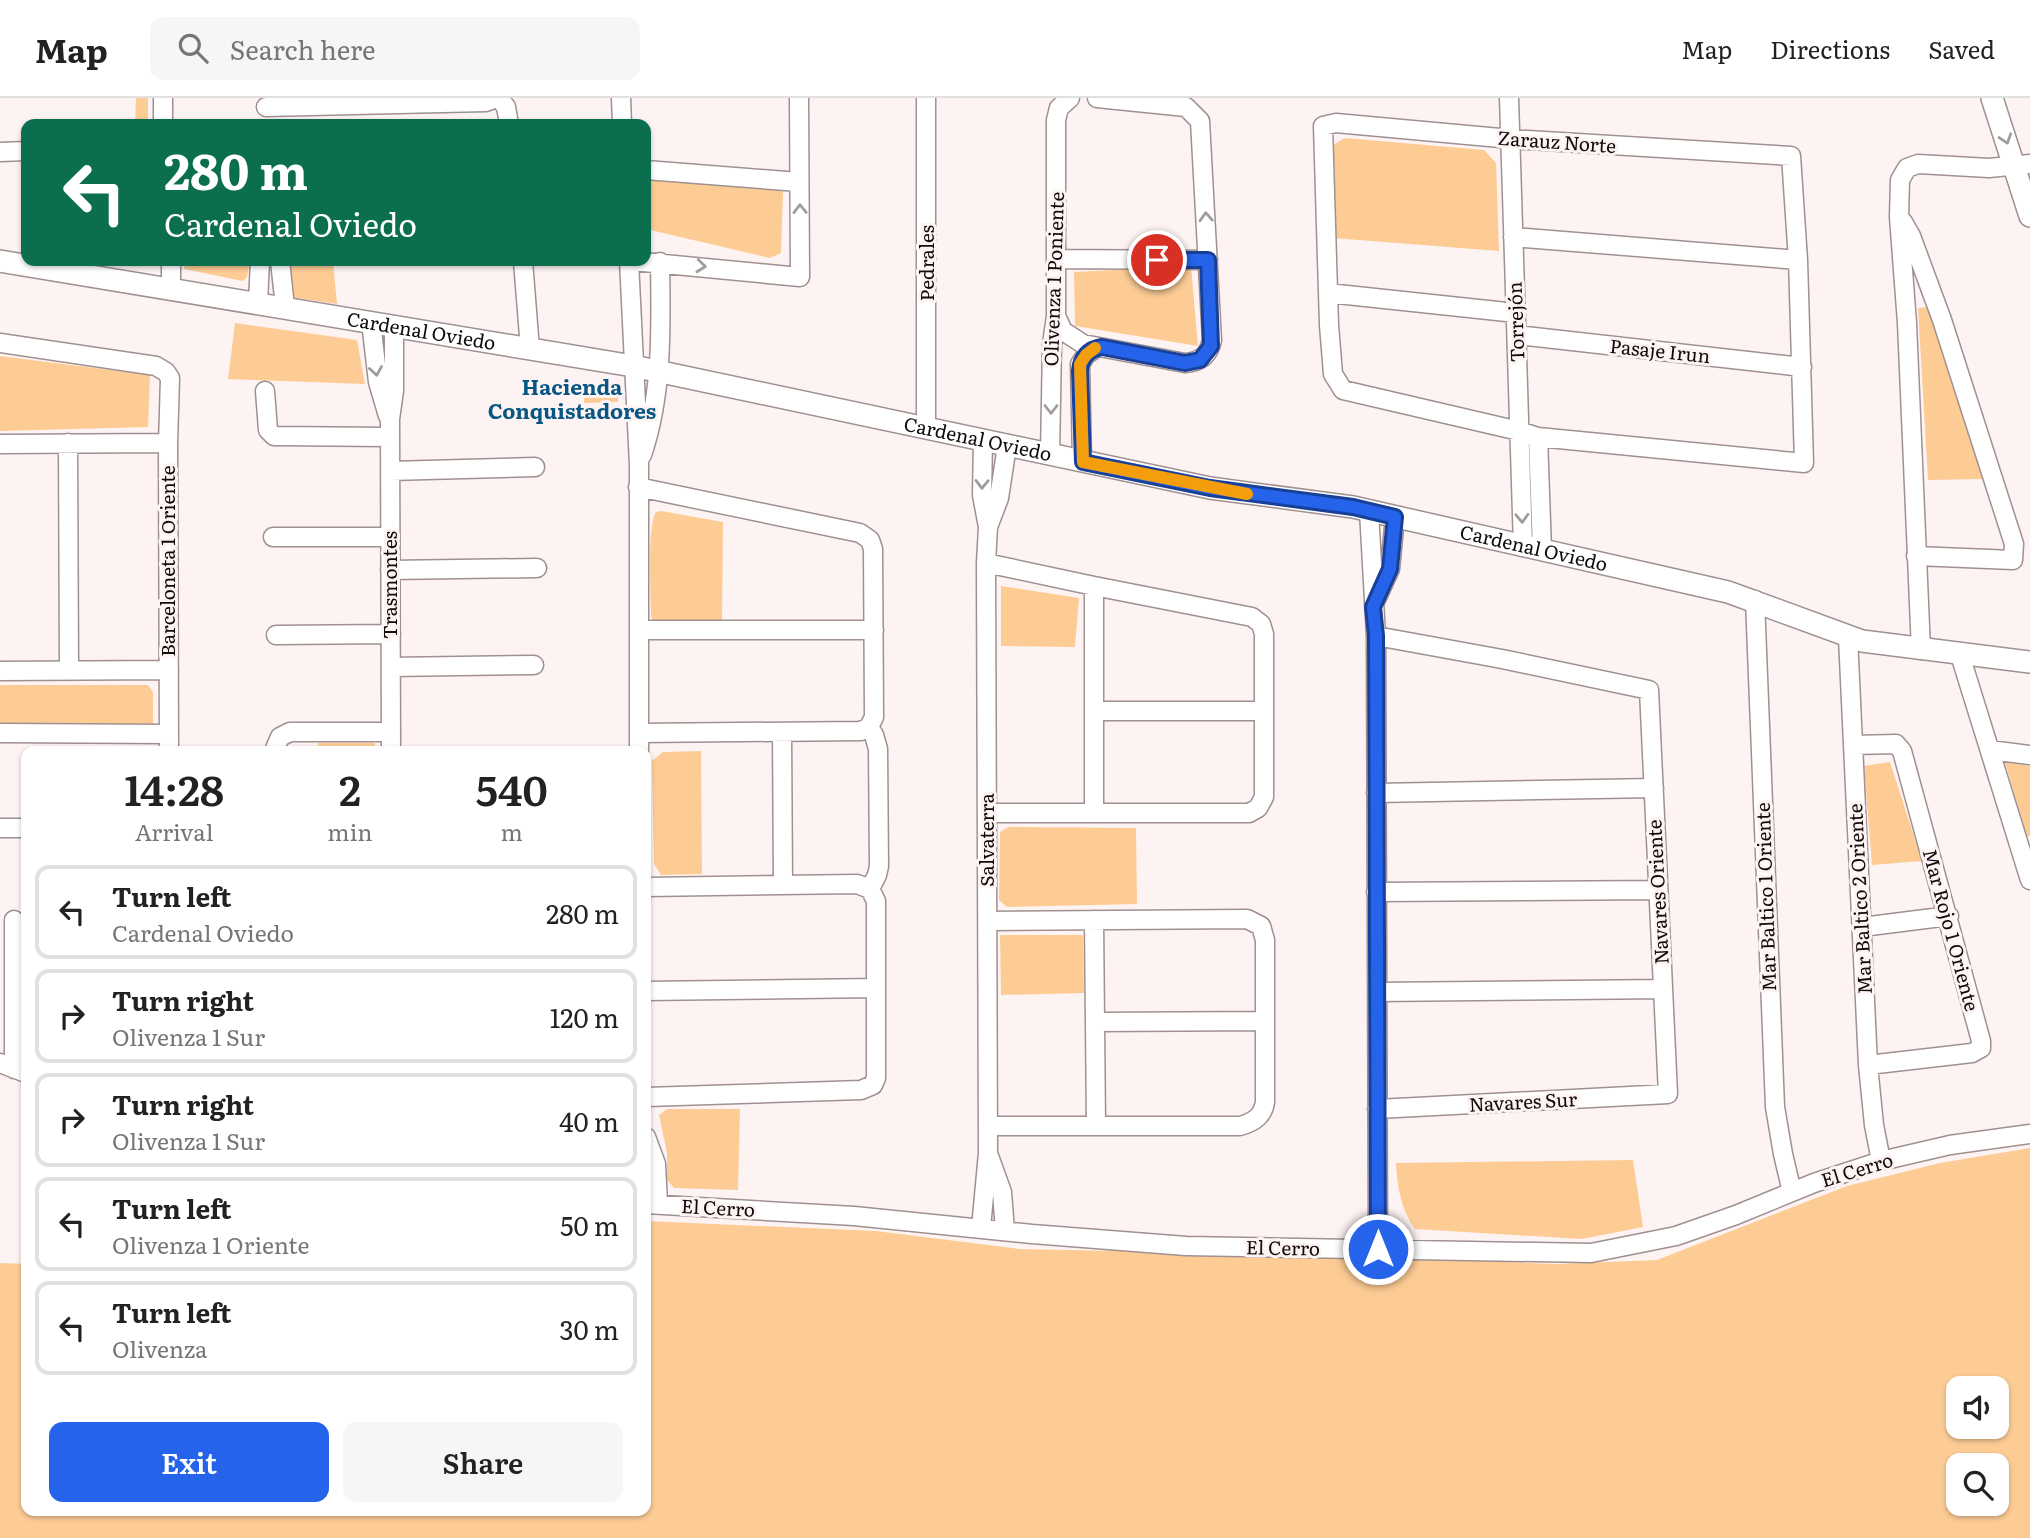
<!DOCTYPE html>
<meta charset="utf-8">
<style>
:root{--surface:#fff;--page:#f6f6f6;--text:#222;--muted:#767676;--line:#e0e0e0;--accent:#2563eb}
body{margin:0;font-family:Literata,serif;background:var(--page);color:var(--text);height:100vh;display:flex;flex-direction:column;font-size:26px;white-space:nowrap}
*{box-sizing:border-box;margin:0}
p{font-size:23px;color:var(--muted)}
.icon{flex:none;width:38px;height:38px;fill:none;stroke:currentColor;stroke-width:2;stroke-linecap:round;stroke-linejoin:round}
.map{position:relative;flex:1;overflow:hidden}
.panel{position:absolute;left:21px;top:648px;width:630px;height:770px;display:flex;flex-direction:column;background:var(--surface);border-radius:14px;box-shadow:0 2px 5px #0004}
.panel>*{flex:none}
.guide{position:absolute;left:21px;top:21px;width:630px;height:147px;border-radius:14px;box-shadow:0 2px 5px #0004;background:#0b6e4f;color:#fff;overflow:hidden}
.buttons{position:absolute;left:1946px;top:1278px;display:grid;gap:14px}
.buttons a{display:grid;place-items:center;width:63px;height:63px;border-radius:14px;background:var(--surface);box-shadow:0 2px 5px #0004;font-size:35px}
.pin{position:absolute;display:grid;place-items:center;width:60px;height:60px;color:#fff;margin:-30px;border:4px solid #fff;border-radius:50%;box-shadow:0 2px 7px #0007}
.me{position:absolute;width:77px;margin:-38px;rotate:0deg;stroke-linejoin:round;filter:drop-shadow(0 0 5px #0008)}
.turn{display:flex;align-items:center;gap:24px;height:147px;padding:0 28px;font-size:32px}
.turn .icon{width:91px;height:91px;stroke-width:2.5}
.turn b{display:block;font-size:49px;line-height:60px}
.eta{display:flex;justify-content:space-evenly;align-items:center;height:119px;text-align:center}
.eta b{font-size:42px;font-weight:600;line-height:49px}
.primary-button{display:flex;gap:14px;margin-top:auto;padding:14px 28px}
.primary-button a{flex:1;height:80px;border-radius:14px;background:var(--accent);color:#fff;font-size:28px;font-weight:600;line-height:80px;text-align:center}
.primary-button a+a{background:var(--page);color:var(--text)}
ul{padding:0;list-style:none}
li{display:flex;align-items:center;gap:21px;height:94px;margin:0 14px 10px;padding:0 14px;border:4px solid var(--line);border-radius:14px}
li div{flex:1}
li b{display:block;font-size:26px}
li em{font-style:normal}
header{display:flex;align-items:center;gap:42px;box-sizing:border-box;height:98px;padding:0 35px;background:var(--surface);border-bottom:2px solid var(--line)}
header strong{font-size:33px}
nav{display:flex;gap:38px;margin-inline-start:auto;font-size:24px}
.search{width:490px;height:63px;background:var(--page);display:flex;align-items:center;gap:18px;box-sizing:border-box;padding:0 24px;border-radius:14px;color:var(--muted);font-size:26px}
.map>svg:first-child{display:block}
.green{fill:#fdcc95;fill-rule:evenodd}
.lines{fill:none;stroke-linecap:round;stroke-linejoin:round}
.minor-casing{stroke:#a09090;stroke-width:21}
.tertiary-casing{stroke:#a09090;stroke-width:24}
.minor{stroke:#fff;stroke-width:18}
.tertiary{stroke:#fff;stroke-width:21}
.oneway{stroke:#9f9d9d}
.route-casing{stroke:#184099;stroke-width:18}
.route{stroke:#2563eb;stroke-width:12}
.slow{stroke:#f59e0b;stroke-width:12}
.labels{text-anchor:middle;stroke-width:6;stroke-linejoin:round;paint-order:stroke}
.street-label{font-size:19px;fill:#100a0a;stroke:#fef3f3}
.neighbourhood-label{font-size:21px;font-weight:bold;fill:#085683;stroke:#fef3f3}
</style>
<header>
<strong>Map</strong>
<div class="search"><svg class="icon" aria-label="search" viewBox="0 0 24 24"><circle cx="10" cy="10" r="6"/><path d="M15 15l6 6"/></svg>Search here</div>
<nav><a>Map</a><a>Directions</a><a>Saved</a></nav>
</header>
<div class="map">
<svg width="2030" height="1440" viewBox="0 0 2030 1440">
<rect width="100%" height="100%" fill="#fef3f3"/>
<!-- green -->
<path class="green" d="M136,0h12v26h-13z
M1345,40l139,12 12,13 3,88 -166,-13v-93z
M646,78l131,10 6,6 -2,61 -11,5 -124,-29z
M185,163h65l-3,16 -4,4 -59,-12z
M289,163l44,1 4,42 -46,-7z
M1191,168l7,80 -123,-20 -1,-54z
M1929,209l54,172 -55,1 -10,-172z
M235,225l122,17 8,44 -137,-5z
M0,258l150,19 -2,52 -148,4z
M584,286h24l10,9v9l-34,1z
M661,413l62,11 -1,100 -69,-1 -2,-5c0,-19 -4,-91 5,-104z
M1001,488l78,12 -4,49 -74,-1z
M0,587h148l5,7v34l-153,-1z
M318,645h57v8h-57z
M701,653l1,123 -41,1 -7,-11 -2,-103 11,-9z
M1890,664l32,99 -50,4 -8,-99z
M2005,664l25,4v70l-3,1z
M1008,729l128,1 1,76 -130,3 -8,-7 1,-68z
M1000,837h83l1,58 -83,2z
M667,1011h73l-2,81 -64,-2 -7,-8v-27l-8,-38z
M2030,1050v390h-2030v-275l26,1v246h620v-289l230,10 143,18 304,6 233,9 101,-4 190,-74 93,-23zM1958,1290h39v38h-39zM1958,1367h39v38h-39z
M1633,1062l10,67 -61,12 -167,-10c-14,-19 -18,-43 -19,-66z"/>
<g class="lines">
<!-- minor casing -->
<g class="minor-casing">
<path id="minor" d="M163,0v26
M499,0l7,9 3,17
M621,0l1,26
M1509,0l14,449
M266,9l220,-5 10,-4
M1336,25l175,16 280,17 7,104 6,203 -266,-26 -19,-6 -176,-41 -10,-16 -4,-49 -6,-199z
M0,54l26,-1
M646,72l153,12
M1903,124l8,14 31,84 72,224 -1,16 -97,-4
M1513,139l285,23
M1056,161l152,1
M280,163l5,46
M523,163l7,88
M629,163l10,204v286
M633,163l167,16 -1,-179
M171,190v-27
M1328,195l188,20
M258,204l2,-41
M1056,218l7,15 20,13 102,19c15,-1 24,-8 27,-23l-12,-219 -14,-14 -89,-9
M371,224l7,60 10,34
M1517,237l285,32
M0,245l156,23 10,6 4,6 -2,65 1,308
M265,293l3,39 6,6 116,1
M926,330v-330
M1538,339l4,113
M68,345l1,228
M0,346l168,-1
M642,357c21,-62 19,-129 18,-193
M1050,357l2,-111 4,-28v-196l3,-12 11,-10
M1082,364l-2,-98 6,-9 10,-7
M390,373l145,-4
M638,389l222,46 10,7 3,9 1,168 -5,10
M1369,413l7,125 2,613
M988,429l11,-29 8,-52
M273,439h117
M986,465l108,23 158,31 9,7 3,10v163l-6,11 -9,5h-262
M390,472l147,-2
M1094,488v227
M1755,502l20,507 8,47 9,38
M1374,506l16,-35 5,-52
M639,532h235
M276,537l115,-1
M1376,538l126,23 147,31 19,404 -291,15
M1848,539l20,428 6,60 7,36
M1921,552l-14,-327 -8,-106 1,-37 7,-12 11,-4 71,4 41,-4
M1960,557l70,225
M391,569l143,-2
M0,573l169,-1
M1094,613h170
M869,629l5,8 4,14 1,117 -2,9 -7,14
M782,634l1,153
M0,635l169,1
M639,635l222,-2 8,-4
M1853,647l43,-1 6,7 79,290v7l-9,5 -104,12
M1990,652l40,5
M274,653l6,-14 10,-5h101
M391,653l-1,-332 4,-28v-66
M1376,695l278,-5
M0,730h26
M646,789l211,-3 13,5
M1376,794l282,-2
M14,822v149
M1094,822l2,206
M987,823l260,-2 14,7 4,14v162c-2,14 -11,20 -25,24h-252
M1862,829l87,-11
M646,893l230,-3
M1377,894l286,-3
M1095,924l170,-1
M0,965l26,10
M646,999l215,-7 12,-5 3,-7v-177l-6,-12
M646,1039l10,27 2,40
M989,1058l13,36 3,39
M646,1106l208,12 178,18 154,12 405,7 85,-17 60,-21 78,-32 67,-22 69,-16 80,-11
M981,1130l7,-75 -2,-590 2,-36 -6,-32 1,-55"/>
</g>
<!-- tertiary casing -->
<g class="tertiary-casing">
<g id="tertiary">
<path d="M1992,0l38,118"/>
<path id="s1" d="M0,163l633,105 577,122 143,19 375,85 134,49 168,21"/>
</g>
</g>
<!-- minor -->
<use href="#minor" class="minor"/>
<!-- tertiary -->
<use href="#tertiary" class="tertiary"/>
</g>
<!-- one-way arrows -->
<defs><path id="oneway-chevron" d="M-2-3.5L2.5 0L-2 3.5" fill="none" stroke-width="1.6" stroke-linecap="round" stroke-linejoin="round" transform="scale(1.75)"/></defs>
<g class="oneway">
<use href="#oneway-chevron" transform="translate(2006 41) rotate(72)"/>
<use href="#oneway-chevron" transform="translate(800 111) rotate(-91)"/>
<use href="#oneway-chevron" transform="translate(1206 119) rotate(-93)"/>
<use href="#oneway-chevron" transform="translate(701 168) rotate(6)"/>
<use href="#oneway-chevron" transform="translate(376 273) rotate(81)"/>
<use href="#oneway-chevron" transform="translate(1051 311) rotate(90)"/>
<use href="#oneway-chevron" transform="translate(982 386) rotate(91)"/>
<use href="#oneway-chevron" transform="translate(1522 420) rotate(88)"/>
</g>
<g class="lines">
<!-- route casing -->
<g class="route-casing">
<path id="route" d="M1157,162h51l3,86 -11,14 -15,3 -83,-16c-13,2 -21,10 -22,24l3,91 127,26 143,19 42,10 -5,52 -17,38 3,29 2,613"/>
</g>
<!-- route -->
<use href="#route" class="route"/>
<!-- slow -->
<path class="slow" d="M1095,250l-9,7 -6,9 3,98 164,32"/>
</g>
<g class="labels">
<!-- street labels -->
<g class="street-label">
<text transform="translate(1557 44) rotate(4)" y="7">Zarauz Norte</text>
<text transform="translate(927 165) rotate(-90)" y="7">Pedrales</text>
<text transform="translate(1054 181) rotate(-88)" y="7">Olivenza 1 Poniente</text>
<text transform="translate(1516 224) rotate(-92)" y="7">Torrejón</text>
<text dy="7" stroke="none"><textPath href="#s1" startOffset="427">Cardenal Oviedo</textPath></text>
<text transform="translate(1660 253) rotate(6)" y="7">Pasaje Irun</text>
<text dy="7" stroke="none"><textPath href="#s1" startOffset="994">Cardenal Oviedo</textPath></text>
<text dy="7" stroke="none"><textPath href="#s1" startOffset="1561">Cardenal Oviedo</textPath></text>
<text transform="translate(168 463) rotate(-90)" y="7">Barceloneta 1 Oriente</text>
<text transform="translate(390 487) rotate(-90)" y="7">Trasmontes</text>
<text transform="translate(987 742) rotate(-90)" y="7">Salvaterra</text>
<text transform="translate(1658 794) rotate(-93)" y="7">Navares Oriente</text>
<text transform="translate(1766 799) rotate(-92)" y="7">Mar Baltico 1 Oriente</text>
<text transform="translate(1860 801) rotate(-93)" y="7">Mar Baltico 2 Oriente</text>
<text transform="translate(1951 832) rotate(75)" y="7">Mar Rojo 1 Oriente</text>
<text transform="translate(1523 1004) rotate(-3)" y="7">Navares Sur</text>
<text transform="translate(1857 1072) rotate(-17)" y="7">El Cerro</text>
<text transform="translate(718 1110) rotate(3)" y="7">El Cerro</text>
<text transform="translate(1283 1150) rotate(1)" y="7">El Cerro</text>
</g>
<!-- neighbourhood labels -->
<g class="neighbourhood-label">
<text x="572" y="297">Hacienda<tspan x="572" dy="24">Conquistadores</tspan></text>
</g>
</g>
</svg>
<div class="buttons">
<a><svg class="icon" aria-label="sound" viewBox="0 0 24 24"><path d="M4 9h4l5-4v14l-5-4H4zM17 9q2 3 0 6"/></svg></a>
<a><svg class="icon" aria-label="search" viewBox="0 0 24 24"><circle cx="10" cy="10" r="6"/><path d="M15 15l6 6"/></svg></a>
</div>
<div class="pin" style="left:1157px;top:162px;background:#d93025"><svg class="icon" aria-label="arrive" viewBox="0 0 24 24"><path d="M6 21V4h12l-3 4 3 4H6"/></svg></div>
<svg class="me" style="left:1378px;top:1151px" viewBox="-20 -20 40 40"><circle r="17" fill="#2563eb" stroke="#fff" stroke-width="3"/><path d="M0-11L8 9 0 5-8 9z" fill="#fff"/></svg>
<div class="guide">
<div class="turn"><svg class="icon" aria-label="left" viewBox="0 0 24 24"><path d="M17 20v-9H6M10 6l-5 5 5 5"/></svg><div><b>280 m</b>Cardenal Oviedo</div></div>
</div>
<section class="panel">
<div class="eta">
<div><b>14:28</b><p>Arrival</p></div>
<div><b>2</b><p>min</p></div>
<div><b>540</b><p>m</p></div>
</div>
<ul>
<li><svg class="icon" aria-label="left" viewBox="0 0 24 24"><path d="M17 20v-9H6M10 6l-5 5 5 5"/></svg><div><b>Turn left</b><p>Cardenal Oviedo</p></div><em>280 m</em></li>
<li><svg class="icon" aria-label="right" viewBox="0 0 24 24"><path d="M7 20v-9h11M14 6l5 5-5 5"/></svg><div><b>Turn right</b><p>Olivenza 1 Sur</p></div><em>120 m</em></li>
<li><svg class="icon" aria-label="right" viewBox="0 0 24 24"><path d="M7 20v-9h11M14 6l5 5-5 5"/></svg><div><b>Turn right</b><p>Olivenza 1 Sur</p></div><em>40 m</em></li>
<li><svg class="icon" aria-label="left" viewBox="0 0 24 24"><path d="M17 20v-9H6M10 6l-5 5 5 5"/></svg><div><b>Turn left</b><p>Olivenza 1 Oriente</p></div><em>50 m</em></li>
<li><svg class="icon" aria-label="left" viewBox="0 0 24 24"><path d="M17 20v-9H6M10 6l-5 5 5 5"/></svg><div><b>Turn left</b><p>Olivenza</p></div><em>30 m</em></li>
</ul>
<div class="primary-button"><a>Exit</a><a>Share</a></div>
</section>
</div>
